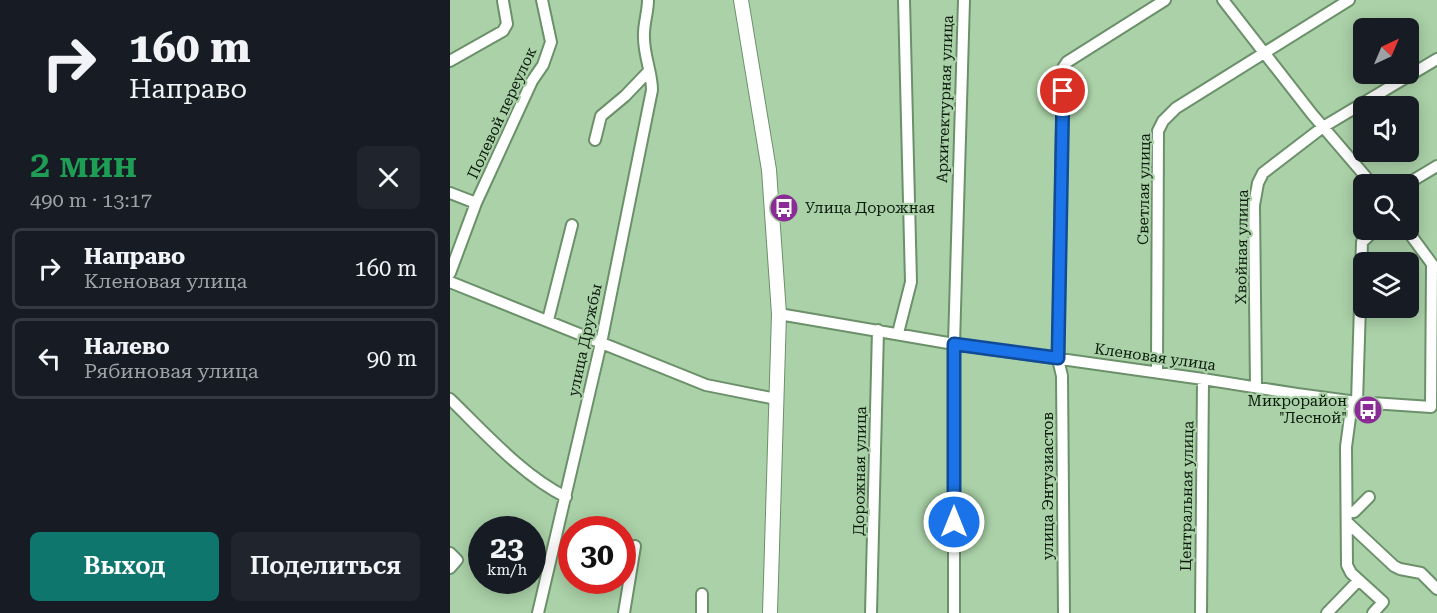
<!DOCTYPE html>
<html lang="ru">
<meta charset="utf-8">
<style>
:root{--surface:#171b24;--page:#20242c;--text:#f1f3f6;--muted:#9ea1a6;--line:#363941;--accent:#0f766e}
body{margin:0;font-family:"Roboto Serif",serif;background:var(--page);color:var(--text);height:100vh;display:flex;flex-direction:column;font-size:22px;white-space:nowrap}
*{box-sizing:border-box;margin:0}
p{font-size:20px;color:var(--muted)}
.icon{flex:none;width:33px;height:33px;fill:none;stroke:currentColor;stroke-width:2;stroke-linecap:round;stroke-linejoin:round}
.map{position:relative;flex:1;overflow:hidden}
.sheet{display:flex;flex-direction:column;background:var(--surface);width:450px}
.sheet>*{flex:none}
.top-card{background:#171b24;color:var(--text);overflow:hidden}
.needle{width:39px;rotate:44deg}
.buttons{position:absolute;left:903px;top:18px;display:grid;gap:12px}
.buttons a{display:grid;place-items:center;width:66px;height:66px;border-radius:9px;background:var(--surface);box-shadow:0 3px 15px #0003;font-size:30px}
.speed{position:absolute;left:18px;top:516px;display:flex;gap:12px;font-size:30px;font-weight:700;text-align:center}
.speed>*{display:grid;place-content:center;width:78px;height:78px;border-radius:50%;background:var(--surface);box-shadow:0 3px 15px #0003;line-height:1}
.speed small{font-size:15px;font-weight:400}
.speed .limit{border:9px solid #d22;background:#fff;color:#111}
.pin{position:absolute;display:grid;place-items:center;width:51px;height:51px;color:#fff;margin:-26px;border:3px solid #fff;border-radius:50%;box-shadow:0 2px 6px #0007}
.me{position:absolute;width:66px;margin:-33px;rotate:0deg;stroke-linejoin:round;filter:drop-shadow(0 0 4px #0008)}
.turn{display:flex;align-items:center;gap:21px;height:126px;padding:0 30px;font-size:27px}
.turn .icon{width:78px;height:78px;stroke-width:2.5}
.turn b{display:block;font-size:42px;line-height:51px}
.round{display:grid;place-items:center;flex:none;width:63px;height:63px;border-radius:9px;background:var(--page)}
.overview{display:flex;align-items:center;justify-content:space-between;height:102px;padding:0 30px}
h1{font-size:36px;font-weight:600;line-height:45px;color:#1e9e55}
.primary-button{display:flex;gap:12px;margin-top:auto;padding:12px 30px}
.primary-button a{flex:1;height:69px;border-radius:9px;background:var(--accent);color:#fff;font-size:24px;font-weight:600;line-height:69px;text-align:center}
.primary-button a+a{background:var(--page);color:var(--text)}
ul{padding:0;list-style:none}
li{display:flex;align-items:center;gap:18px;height:81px;margin:0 12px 9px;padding:0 18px;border:3px solid var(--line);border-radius:9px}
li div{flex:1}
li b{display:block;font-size:22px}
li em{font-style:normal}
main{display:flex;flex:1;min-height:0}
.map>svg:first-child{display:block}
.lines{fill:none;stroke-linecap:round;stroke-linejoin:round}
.minor-casing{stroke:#6b906a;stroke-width:14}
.major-casing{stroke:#6b906a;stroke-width:16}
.minor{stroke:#fff;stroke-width:10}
.major{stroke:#fff;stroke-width:14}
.route-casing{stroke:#114b97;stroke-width:15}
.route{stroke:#1a73e8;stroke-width:10}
.labels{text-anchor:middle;stroke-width:4.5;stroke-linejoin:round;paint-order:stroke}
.street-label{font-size:15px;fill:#0c1a0c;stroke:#aad1a8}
.poi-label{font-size:15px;fill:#0c1a0c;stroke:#aad1a8;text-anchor:start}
</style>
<main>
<section class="sheet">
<div class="top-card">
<div class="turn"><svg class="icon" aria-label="right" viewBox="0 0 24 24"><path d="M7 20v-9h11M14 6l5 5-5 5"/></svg><div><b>160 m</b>Направо</div></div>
</div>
<div class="overview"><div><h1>2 мин</h1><p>490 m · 13:17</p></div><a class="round"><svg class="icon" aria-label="close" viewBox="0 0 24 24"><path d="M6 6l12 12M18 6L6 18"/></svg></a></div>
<ul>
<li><svg class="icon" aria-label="right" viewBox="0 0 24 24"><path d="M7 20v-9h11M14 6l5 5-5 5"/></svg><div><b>Направо</b><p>Кленовая улица</p></div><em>160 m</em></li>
<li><svg class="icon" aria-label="left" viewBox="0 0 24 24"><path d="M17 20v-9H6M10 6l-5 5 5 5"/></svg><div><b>Налево</b><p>Рябиновая улица</p></div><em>90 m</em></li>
</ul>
<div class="primary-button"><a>Выход</a><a>Поделиться</a></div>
</section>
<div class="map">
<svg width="987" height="613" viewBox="0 0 987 613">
<rect width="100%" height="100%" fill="#aad1a8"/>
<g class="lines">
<!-- minor casing -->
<g class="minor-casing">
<path id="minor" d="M773,0l89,114 60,70
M0,61l53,-30 4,-7 -4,-23
M145,140l6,-24 24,-20 23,-24
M957,184l30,-18
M0,193l26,10
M957,230l28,38
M0,273l26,-70 56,-122 11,-16 8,-23 -9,-42
M0,282l256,103 70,14
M329,314l175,30 249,35 94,15 60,8 74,5 1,-143
M98,320l24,-95
M448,333l13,-51 -7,-282
M707,372l1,-241 5,-10 13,-13 173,-108
M806,387l-2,-182 4,-22 5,-10 60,-46 114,-68
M0,399c34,33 73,77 116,98
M902,402l-6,45 1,118 4,8 32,29 -10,11
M907,402l5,-160 13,-12
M898,512h6l15,-15
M898,523l46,43 6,3 21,4 16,16
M0,553l7,7 -7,8
M88,613l63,-270 51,-253c0,-17 -8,-34 -8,-52 -1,-13 4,-25 4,-38
M174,613l11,-67
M252,613v-19
M421,613l7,-283
M504,613v-269l10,-344
M614,613l-2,-237 -4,-17 5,-291 4,-6 98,-62
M751,613l2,-234
M877,613l32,-33"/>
</g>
<!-- major casing -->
<g class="major-casing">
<path id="major" d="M291,0l28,170 10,144 -9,299"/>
</g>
<!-- minor -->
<use href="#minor" class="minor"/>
<!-- major -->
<use href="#major" class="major"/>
</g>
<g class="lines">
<!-- route casing -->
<g class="route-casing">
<path id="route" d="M504,522v-178l104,14 5,-267"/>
</g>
<!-- route -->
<use href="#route" class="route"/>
</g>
<!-- icons -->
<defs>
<g id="bus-disc" transform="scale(1.5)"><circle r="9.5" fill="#8b2b95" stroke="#aad1a8"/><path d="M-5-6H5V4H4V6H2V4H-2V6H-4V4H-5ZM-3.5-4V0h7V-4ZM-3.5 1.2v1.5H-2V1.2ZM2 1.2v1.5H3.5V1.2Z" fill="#fff"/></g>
</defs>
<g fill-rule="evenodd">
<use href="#bus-disc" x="334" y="208"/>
<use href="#bus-disc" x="918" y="410"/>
</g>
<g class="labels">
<!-- street labels -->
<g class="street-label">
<text transform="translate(495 99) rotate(-88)" y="5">Архитектурная улица</text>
<text transform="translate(52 113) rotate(-65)" y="5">Полевой переулок</text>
<text transform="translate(694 189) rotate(-89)" y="5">Светлая улица</text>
<text transform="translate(792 247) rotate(-89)" y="5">Хвойная улица</text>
<text transform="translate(135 340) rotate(-78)" y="5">улица Дружбы</text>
<text transform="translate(705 357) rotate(8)" y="5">Кленовая улица</text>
<text transform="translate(410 471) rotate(-89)" y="5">Дорожная улица</text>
<text transform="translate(598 486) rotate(-90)" y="5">улица Энтузиастов</text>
<text transform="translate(737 496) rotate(-89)" y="5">Центральная улица</text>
</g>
<!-- poi labels -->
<g class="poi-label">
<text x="355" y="213">Улица Дорожная</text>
<text x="897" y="406" text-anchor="end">Микрорайон<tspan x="897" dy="17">"Лесной"</tspan></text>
</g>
</g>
</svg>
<div class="buttons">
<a><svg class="needle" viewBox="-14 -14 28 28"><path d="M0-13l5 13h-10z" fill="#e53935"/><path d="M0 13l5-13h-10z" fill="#9ea1a6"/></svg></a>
<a><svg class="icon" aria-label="sound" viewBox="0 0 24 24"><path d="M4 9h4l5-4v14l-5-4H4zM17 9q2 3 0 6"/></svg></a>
<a><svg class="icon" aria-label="search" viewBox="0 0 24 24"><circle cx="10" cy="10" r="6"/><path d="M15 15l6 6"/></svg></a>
<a><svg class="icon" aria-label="layers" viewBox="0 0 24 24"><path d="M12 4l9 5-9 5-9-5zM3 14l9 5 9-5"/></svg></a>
</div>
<div class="speed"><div>23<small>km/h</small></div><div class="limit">30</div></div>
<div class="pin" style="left:613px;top:91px;background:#d93025"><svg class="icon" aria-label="arrive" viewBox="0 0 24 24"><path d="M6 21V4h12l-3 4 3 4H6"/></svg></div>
<svg class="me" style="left:504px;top:522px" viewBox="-20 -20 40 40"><circle r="17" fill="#1a73e8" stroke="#fff" stroke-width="3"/><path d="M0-11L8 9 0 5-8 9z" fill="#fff"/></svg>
</div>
</main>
